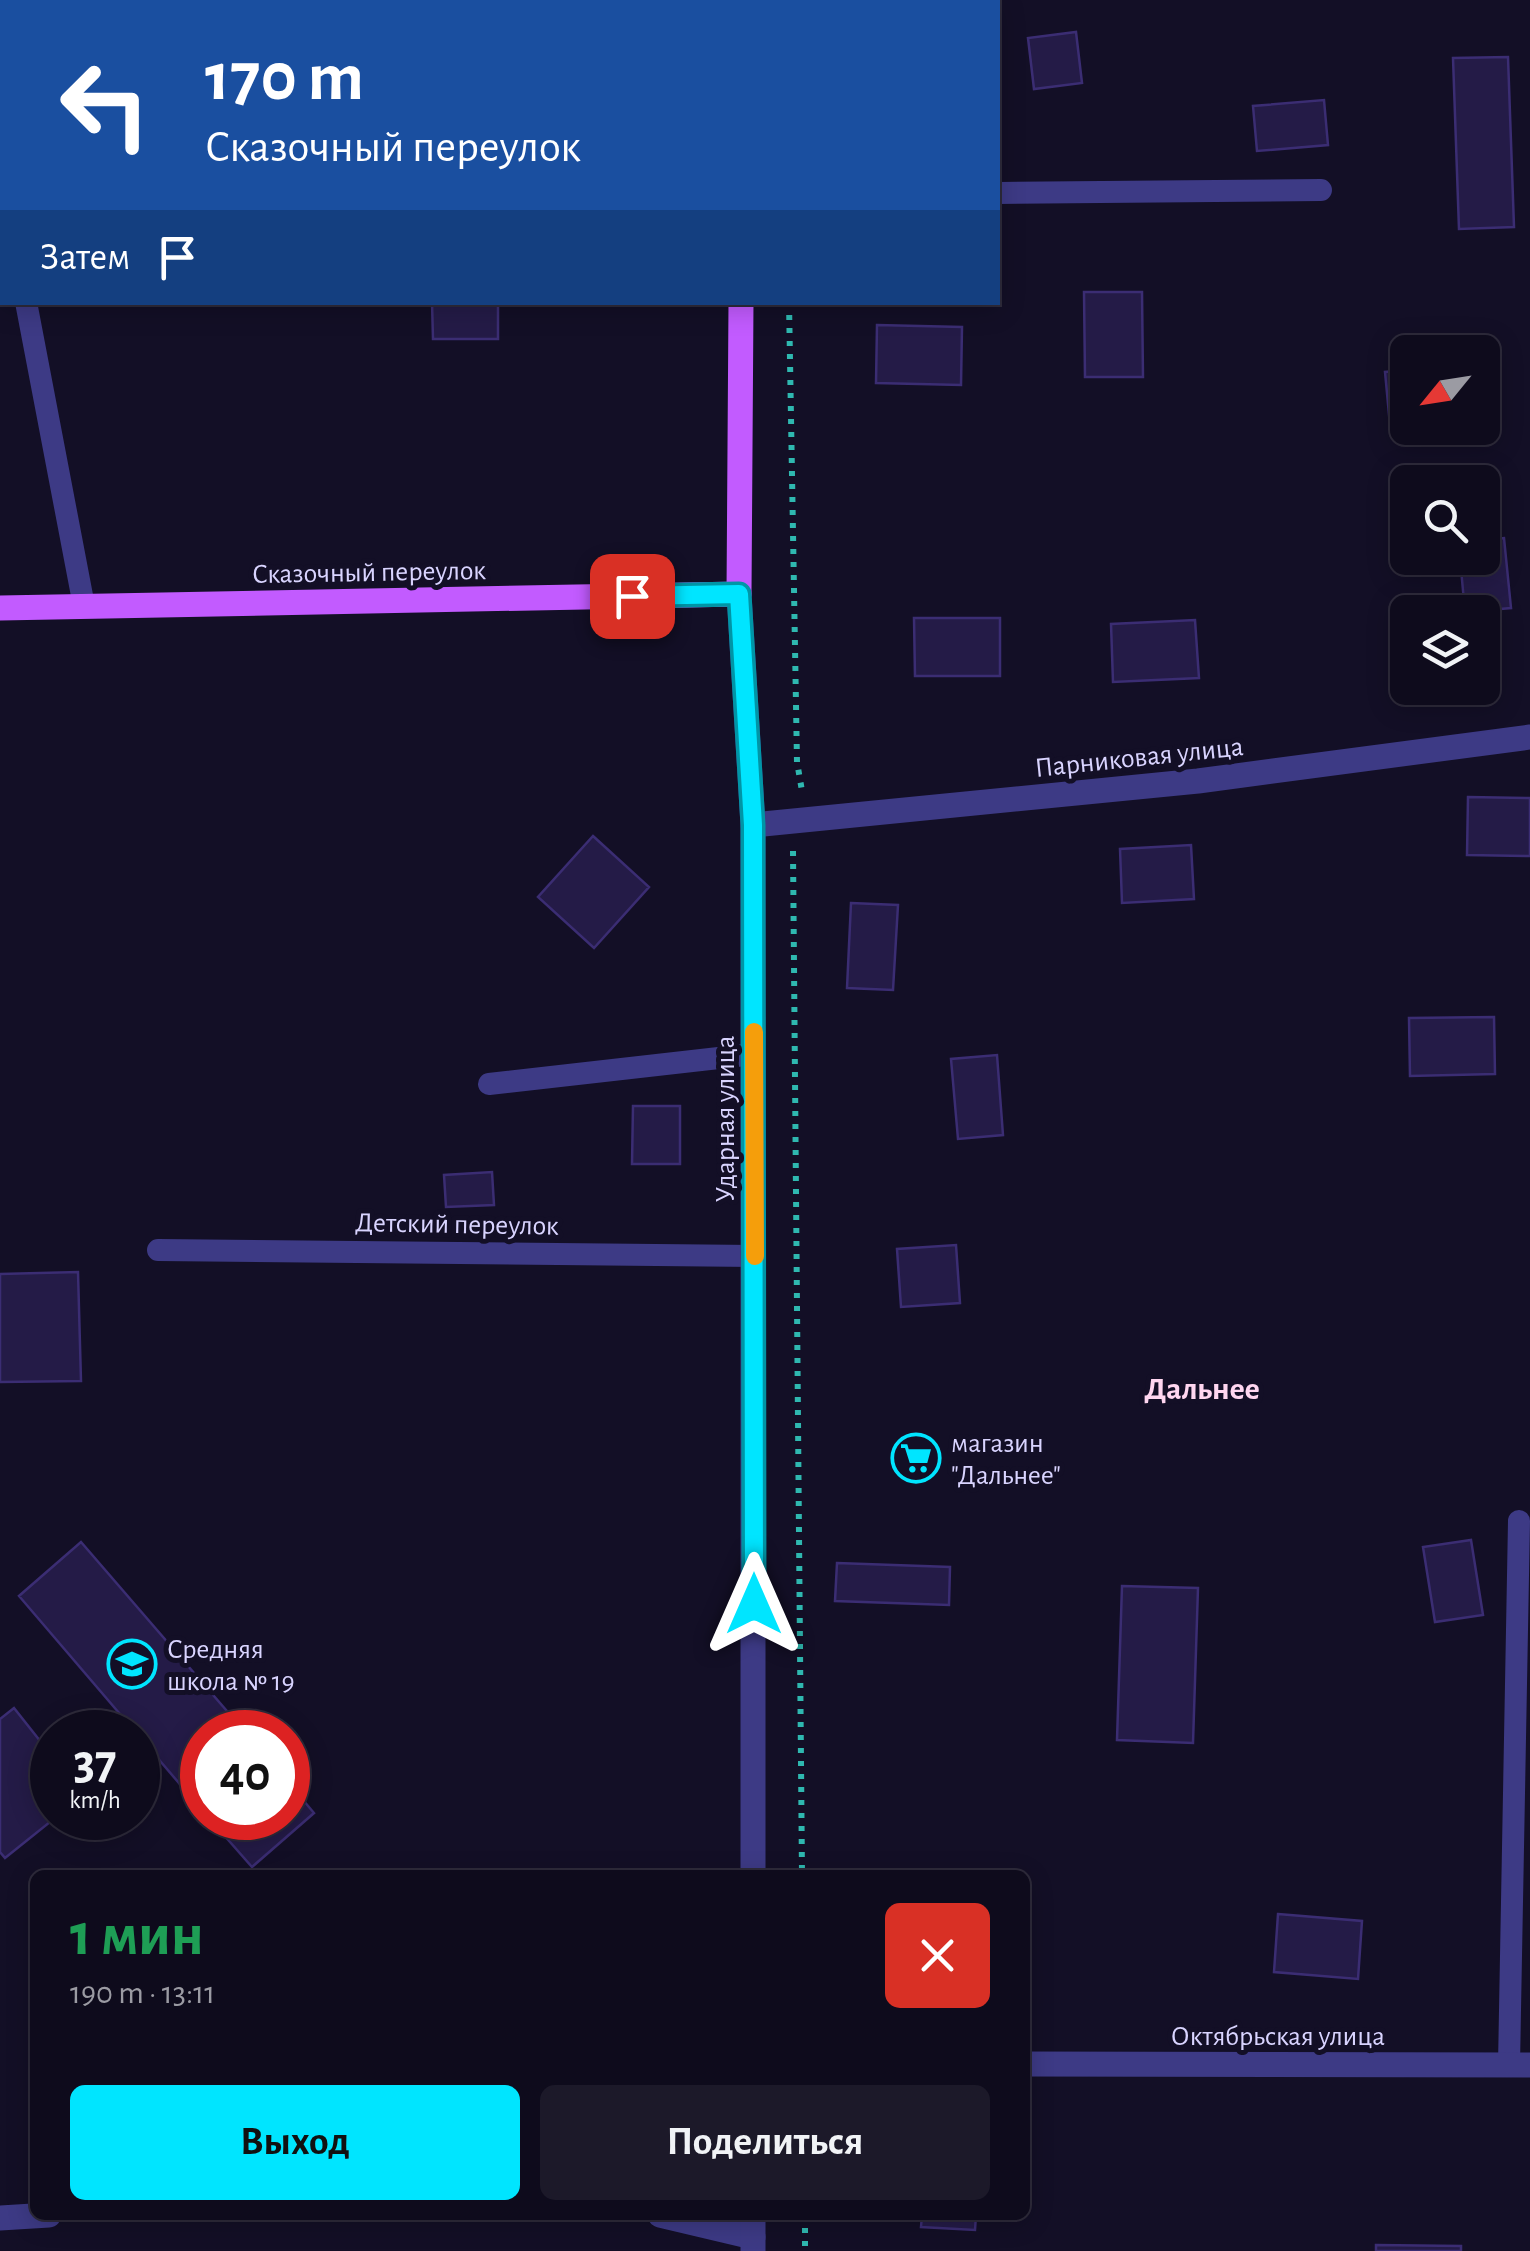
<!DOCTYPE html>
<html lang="ru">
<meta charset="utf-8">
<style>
:root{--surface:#0e0b1c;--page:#1c1929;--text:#f1f3f6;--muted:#9b9ba3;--line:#2e2b3b;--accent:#00e5ff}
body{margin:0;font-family:"Alegreya Sans",sans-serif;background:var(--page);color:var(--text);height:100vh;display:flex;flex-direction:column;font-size:38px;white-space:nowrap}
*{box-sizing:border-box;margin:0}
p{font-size:32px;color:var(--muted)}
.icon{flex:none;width:55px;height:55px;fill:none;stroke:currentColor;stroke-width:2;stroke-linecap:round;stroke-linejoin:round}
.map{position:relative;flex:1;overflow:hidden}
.side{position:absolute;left:30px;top:1870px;width:1000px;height:350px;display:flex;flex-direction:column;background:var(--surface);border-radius:15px;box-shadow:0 5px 25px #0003,0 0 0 2px var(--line)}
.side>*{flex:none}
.top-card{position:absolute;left:0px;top:0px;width:1000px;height:305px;box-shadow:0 5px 25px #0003,0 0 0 2px var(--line);background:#1a4fa0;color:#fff;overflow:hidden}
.needle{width:65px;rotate:240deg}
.tools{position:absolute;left:1390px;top:335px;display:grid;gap:20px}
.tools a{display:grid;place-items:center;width:110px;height:110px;border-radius:15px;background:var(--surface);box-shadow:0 5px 25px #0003,0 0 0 2px var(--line);font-size:50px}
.speed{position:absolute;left:30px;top:1710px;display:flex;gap:20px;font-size:50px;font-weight:700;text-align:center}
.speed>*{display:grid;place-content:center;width:130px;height:130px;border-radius:50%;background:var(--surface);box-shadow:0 5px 25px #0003,0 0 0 2px var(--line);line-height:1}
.speed small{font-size:25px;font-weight:400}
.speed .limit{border:15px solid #d22;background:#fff;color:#111}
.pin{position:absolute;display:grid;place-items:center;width:85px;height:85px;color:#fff;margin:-42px;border-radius:20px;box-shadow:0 5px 15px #0006}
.me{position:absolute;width:110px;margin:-55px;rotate:0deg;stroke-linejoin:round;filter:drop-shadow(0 0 8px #0008)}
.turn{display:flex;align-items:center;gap:35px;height:210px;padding:0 40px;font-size:45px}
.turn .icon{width:130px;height:130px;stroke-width:2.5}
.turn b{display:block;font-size:70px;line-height:85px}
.then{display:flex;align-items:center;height:95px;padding:0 40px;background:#0003;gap:20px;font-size:38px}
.round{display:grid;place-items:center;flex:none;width:105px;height:105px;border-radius:15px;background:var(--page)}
.summary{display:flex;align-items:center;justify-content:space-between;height:170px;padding:0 40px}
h1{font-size:60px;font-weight:700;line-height:75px;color:#1e9e55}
.action{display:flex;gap:20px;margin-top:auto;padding:20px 40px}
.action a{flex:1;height:115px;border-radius:15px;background:var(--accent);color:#111;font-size:40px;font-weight:700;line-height:115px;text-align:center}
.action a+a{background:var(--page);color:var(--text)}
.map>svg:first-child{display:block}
.building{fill:#241b47;stroke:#3b2d73;stroke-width:2.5}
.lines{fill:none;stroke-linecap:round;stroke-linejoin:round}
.path{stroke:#2fb8b0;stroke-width:6;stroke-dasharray:5 8;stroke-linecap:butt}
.service{stroke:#3d3a85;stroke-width:22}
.minor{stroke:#3d3a85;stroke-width:25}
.tertiary{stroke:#3d3a85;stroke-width:25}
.primary{stroke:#c25bff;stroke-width:25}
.route-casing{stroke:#0095a6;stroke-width:25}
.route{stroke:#00e5ff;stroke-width:18}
.slow{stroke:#f59e0b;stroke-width:18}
.labels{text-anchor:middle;stroke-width:10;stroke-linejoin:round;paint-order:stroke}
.street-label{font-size:28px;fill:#d9d4ff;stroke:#130f26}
.poi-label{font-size:28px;fill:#d9d4ff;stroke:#130f26;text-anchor:start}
.quarter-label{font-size:32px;font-weight:bold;fill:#ffd6f0;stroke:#130f26}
</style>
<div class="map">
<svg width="1530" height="2251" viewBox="0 0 1530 2251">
<rect width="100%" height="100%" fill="#130f26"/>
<!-- building -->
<path class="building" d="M4,0h72v2h-71z
M1076,32l6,51 -48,6 -6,-51z
M1508,57l6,170 -55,2 -6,-171z
M1324,100l4,45 -71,6 -4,-45z
M1084,292h58l1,85h-58z
M432,302h66v37h-65z
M877,325l85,2 -1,58 -85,-2z
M1408,370v53l-18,2 -5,-53z
M1504,538l7,70 -46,4 -5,-54h22v-18z
M914,618h86v58h-85z
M1195,620l4,58 -86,4 -2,-58z
M1468,797l62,1v58l-63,-1z
M593,836l56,51 -55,61 -56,-51z
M1191,845l3,54 -72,4 -2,-54z
M851,903l47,2 -5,85 -46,-2z
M1494,1017l1,57 -85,2 -1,-58z
M997,1055l6,80 -45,4 -7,-80z
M633,1106h47v58h-48z
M492,1172l2,33 -48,2 -2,-32z
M956,1245l4,58 -59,4 -4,-58z
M78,1272l3,109 -81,1v-108z
M1471,1540l12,75 -48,7 -12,-75z
M81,1542l164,190h-43v78l-183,-214z
M837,1563l113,4 -1,38 -114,-4z
M1122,1586l76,2 -5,155 -76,-3z
M14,1708l38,48 3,62 -50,40 -5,-6v-133z
M288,1782l26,31 -62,54 -43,-49h79z
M1278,1914l84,7 -4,58 -84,-7z
M922,2215h54l-1,15 -54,-3z
M1376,2245l85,1v5h-85z"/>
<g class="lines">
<!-- path -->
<path class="path" d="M791,0v2
M789,302l8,460 5,29
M793,851l9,1024
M805,2215v36"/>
<!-- service -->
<path class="service" d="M488,0l11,2
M0,165l2,13
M998,193l323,-3
M26,302l58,304
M489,1084l265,-30
M158,1250l597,6
M1509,2065l10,-544"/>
<!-- minor -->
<path class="minor" d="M753,825l445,-44 332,-44
M660,2215l93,22
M0,2218l49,-3"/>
<!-- tertiary -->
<path class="tertiary" d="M739,594l14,231v1050
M1025,2064l505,1
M753,2251v-36"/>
<!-- primary -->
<path class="primary" d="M742,2v-2
M0,608l739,-14 2,-292"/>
</g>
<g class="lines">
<!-- route casing -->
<g class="route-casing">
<path id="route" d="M632,596l107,-2 14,231 1,779"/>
</g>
<!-- route -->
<use href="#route" class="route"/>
<!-- slow -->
<path class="slow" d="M754,1032l1,224"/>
</g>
<!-- icons -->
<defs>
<g id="supermarket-ring" transform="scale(2.5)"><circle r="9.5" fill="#130f26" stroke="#00e5ff" stroke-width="1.5"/><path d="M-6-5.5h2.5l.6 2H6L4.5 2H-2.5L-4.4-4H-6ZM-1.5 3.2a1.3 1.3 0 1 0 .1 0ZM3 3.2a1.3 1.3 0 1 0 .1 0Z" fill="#00e5ff"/></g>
<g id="school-ring" transform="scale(2.5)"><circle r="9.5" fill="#130f26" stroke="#00e5ff" stroke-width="1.5"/><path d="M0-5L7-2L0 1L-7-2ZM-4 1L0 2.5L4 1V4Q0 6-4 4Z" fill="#00e5ff"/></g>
</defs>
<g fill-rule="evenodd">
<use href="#supermarket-ring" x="916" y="1458"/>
<use href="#school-ring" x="132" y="1664"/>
</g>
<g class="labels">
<!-- street labels -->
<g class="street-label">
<text transform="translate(369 571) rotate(-1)" y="10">Сказочный переулок</text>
<text transform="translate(1139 756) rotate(-6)" y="10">Парниковая улица</text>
<text transform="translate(724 1119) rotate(-90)" y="10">Ударная улица</text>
<text transform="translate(457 1223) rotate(1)" y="10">Детский переулок</text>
<text x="1278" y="2045">Октябрьская улица</text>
</g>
<!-- poi labels -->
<g class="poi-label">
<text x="951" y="1452">магазин<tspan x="951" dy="32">"Дальнее"</tspan></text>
<text x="167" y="1658">Средняя<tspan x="167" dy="32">школа № 19</tspan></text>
</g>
<!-- quarter labels -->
<g class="quarter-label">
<text x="1202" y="1399">Дальнее</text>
</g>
</g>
</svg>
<div class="tools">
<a><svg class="needle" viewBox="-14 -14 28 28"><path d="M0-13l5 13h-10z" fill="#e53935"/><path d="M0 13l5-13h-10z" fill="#9b9ba3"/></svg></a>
<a><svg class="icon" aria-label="search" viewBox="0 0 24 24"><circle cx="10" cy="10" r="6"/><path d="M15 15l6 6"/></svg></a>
<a><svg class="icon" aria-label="layers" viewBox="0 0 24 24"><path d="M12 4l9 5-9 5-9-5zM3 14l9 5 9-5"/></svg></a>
</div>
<div class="speed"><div>37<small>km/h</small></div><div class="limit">40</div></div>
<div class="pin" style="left:632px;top:596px;background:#d93025"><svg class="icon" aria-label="arrive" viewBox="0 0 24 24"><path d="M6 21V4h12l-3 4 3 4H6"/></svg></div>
<svg class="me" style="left:754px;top:1604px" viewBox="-20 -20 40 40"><path d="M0-17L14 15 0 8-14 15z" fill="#00e5ff" stroke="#fff" stroke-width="4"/></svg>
<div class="top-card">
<div class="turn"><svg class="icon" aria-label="left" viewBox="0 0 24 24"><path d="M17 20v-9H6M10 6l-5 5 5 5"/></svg><div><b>170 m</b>Сказочный переулок</div></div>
<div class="then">Затем<svg class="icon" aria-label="arrive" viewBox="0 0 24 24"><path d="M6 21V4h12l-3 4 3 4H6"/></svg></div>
</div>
<section class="side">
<div class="summary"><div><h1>1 мин</h1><p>190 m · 13:11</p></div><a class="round" style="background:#d93025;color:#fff"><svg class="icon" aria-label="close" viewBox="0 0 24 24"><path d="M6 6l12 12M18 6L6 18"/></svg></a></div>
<div class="action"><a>Выход</a><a>Поделиться</a></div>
</section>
</div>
